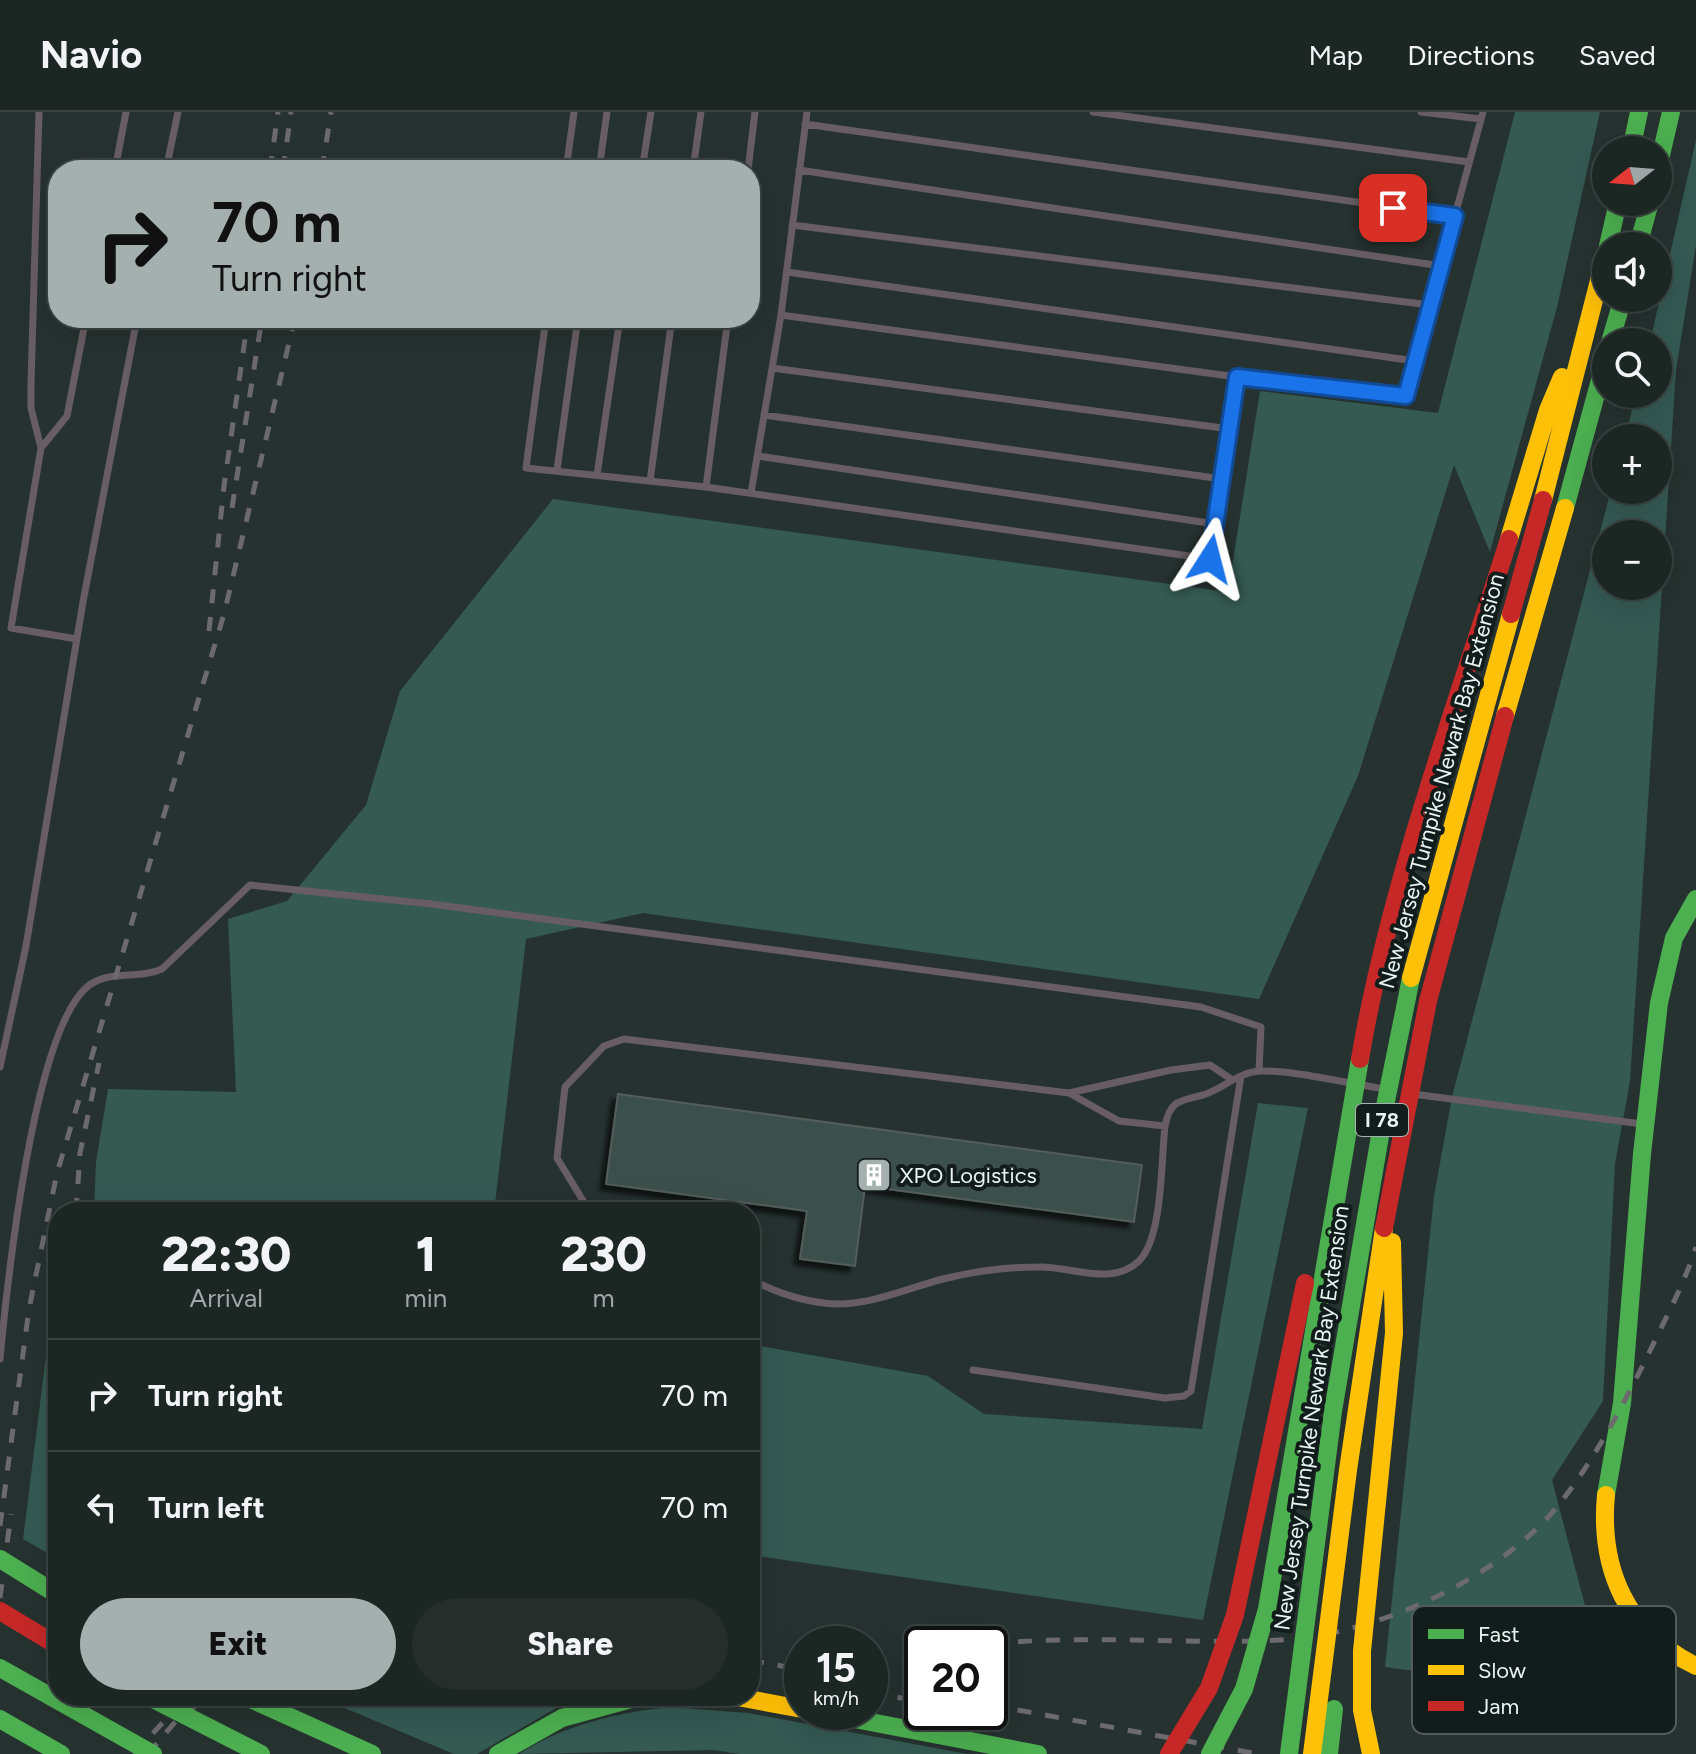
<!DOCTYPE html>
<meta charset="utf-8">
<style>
:root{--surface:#1c2623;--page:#252e2b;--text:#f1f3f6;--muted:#a0a5a6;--line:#3a4341;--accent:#a3b0ad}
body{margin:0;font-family:Figtree,sans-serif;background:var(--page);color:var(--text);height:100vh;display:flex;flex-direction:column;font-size:30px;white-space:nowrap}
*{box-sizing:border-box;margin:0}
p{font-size:26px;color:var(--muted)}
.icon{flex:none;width:44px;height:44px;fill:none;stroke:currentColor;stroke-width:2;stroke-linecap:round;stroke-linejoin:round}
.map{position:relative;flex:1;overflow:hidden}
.drawer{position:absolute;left:48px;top:1090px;width:712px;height:504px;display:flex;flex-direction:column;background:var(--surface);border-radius:32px;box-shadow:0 8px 32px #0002,0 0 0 2px var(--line)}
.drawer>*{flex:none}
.top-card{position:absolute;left:48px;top:48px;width:712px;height:168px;border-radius:32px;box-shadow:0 8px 32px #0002,0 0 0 2px var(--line);background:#a3b0ad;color:#111;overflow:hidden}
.needle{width:52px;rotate:253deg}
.tools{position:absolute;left:1592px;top:24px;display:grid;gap:16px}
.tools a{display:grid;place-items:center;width:80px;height:80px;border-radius:50%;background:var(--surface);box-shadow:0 8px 32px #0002,0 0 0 2px var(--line);font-size:40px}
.speed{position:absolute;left:784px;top:1514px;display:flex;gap:16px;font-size:40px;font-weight:700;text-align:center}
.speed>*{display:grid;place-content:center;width:104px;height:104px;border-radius:50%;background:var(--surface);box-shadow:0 8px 32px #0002,0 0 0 2px var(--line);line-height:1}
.speed small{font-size:20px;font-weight:400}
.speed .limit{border:4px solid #111;border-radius:12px;background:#fff;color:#111}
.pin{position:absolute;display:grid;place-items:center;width:68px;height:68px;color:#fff;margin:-34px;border-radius:16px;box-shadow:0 4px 12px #0006}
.me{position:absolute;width:88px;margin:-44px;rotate:9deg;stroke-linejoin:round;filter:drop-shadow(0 0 6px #0008)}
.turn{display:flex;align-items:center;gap:28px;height:168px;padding:0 32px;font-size:36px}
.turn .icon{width:104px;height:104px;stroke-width:2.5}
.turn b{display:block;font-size:56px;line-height:68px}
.eta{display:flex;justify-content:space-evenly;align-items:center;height:136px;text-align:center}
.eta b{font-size:48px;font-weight:800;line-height:56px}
.cta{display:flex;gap:16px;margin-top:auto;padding:16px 32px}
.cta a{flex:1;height:92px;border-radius:48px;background:var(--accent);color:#111;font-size:32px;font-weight:800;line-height:92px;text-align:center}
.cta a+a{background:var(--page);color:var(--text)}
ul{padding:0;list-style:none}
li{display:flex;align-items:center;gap:24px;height:112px;padding:0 32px;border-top:2px solid var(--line)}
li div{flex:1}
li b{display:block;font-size:30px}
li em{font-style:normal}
header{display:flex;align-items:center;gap:48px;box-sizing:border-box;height:112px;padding:0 40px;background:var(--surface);border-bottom:2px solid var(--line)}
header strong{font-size:38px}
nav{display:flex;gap:44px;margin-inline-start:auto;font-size:28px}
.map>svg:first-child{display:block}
.green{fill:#345a52;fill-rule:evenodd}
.building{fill:#3b504c;stroke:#535d5a;stroke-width:2;filter:url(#shadow)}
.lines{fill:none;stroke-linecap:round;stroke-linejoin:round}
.lane{stroke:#685d64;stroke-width:7}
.fast{stroke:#4caf50;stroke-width:18}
.slow{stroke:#ffc107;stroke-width:18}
.jam{stroke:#c62828;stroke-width:18}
.rail{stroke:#6c6a6d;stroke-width:5;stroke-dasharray:14 14;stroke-linecap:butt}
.fast-bridge{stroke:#4caf50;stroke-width:18}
.slow-bridge{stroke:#ffc107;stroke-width:18}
.jam-bridge{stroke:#c62828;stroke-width:18}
.route-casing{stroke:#114b97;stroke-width:20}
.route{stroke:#1a73e8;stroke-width:14}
.labels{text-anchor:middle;stroke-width:8;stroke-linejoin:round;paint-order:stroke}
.shield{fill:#121c1a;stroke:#a7b3b0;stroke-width:2}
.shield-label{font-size:20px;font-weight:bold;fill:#e7f4f1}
.street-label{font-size:22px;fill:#e7f4f1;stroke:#121c1a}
.poi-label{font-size:22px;fill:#e7f4f1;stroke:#121c1a;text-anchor:start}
.key{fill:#121c1a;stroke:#525d5a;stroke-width:2}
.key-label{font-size:22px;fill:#e7f4f1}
</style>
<header>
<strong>Navio</strong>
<nav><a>Map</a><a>Directions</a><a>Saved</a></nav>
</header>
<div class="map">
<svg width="1696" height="1642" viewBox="0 0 1696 1642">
<defs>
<filter id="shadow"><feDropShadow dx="-6" dy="6" stdDeviation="2" flood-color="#0009"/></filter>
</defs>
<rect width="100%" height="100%" fill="#26322f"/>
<!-- green -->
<path class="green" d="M1515,0h85l-43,195 -67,245 -36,-87 -96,311 -99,223 -616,-86 -117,26 -32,273h-400l2,-50 12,-73 128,3 -8,-173 59,-18 79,-96 34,-114 153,-192 675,93 32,-201 178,22z
M1696,28v105l-20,125 -46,711 -15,83 -12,237 -51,79 57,217 -224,-30 49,-471 18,-99 159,-607h47v-52h-33l11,-44h22v-52h-8zM1606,422h52v52h-52z
M1258,991l50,5 -105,512 -453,-65v-211l178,32 56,38 218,15z
M58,1149v298l-35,-20z
M316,1584h275l-35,12 -79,46h-23z
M669,1595l79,6 219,41h-228l-25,-4 -195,4c45,-29 97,-41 150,-47z"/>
<!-- building -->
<path class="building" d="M618,982l524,71 -8,57 -269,-36 -10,80 -55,-7 7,-48 -201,-27z"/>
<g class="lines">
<!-- lane -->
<path class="lane" d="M39,0l-8,272v24l10,40 -30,180 66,11
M1093,0l376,50
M1421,0l60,7
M805,12l650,92
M115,58l11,-58
M166,58l12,-58
M566,58l8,-58
M599,58l8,-58
M642,58l9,-58
M693,58l8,-58
M748,58l7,-58
M799,58l642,96
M792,113l638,80
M787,160l628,89
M781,203l26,-203
M546,206l-20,150 180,19 22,-169
M772,256l458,61
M1237,265l169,19 77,-284
M764,303l458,64
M41,336l26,-32 19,-98
M758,344l457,68
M557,358l21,-152
M597,363l23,-157
M650,369l22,-163
M706,375l504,72 27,-182 -456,-62 -30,178
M0,955l26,-121 57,-344 54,-284
M1069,981l50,28 46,5
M1413,982l229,30
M590,1100l-33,-54 8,-71 39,-41 20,-7 445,54 102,-23 39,-5 21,14
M750,1167c27,14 56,24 87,25 37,0 71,-16 106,-25 29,-7 66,-12 96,-12 32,-1 73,20 100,-6 24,-24 22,-101 26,-135 5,-26 15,-25 38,-31 20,-6 35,-23 57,-24 33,-1 90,13 125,18
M0,1247c7,-74 33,-326 87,-372 21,-18 51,-7 75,-18l88,-84 181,19 770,103 60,20 -2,44
M973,1258l192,28 19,-2 7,-5 50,-315"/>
<!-- fast -->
<path class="fast" d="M1631,38l8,-38
M1658,56l13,-56
M1608,134l10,-44
M1638,134l12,-44
M1610,230l13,-44
M1565,396l41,-150
M1606,1383l16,-92 20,-249 17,-151 15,-65 22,-39
M244,1584l128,58
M818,1600l220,42
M0,1607l61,35
M498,1642l64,-36 80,-22"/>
<!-- slow -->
<path class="slow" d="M1543,388l63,-247
M1509,427l39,-129 14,-33
M1606,1383c-7,74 21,138 90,171
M732,1584l70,13"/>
<!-- jam -->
<path class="jam" d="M0,1499l58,35"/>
<!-- rail -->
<path class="rail" d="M270,58l8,-58
M283,58l8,-58
M322,58l9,-58
M232,396l30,-190
M209,519l15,-145 24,-168
M76,1100l4,-59 19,-90
M0,1414l29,-217 28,-136 167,-559 71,-296
M0,1486l11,-84
M990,1532c97,-10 193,1 290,-4 97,-5 225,-63 284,-142 33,-43 59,-93 83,-141 17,-36 37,-72 49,-110
M750,1548l52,10
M870,1580l52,10
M990,1593l268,49
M974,1600l28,5
M134,1642l53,-58
M148,1642l28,-33 32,-25"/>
<!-- fast-bridge -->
<path class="fast-bridge" d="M0,1447l58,36
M0,1556l153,86
M147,1584l114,58
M1210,1642l34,-65 23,-80 93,-550
M1289,1642l44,-343 53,-310 25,-123
M1329,1642l5,-45"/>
<!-- slow-bridge -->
<path class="slow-bridge" d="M1505,604l60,-208
M1411,866l100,-364
M1312,1642l36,-284 36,-242
M1371,1642l-9,-44v-59l32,-318 -2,-91"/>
<!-- jam-bridge -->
<path class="jam-bridge" d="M1511,502l32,-114
M1360,947c29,-172 96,-353 149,-520
M1384,1116l44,-227 77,-285
M1169,1642l40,-66 26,-73 70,-332"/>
</g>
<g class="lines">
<!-- route casing -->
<g class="route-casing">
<path id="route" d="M1210,447l27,-182 169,19 49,-180 -62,-8"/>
</g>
<!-- route -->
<use href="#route" class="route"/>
</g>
<!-- icons -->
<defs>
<g id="building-square" transform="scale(1.8)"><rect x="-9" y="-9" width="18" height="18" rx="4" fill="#a3b0ad" stroke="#121c1a"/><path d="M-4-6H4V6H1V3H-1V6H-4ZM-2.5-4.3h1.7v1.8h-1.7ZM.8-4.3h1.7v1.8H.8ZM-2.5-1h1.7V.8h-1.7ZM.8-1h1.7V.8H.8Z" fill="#fff"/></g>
</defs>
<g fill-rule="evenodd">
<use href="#building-square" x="874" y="1063"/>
</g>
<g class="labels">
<!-- shield labels -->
<rect class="shield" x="1356" y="992" width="52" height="32" rx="6"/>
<g class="shield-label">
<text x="1382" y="1015">I 78</text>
</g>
<!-- street labels -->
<g class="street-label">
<text transform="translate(1441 669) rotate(-75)" y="8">New Jersey Turnpike Newark Bay Extension</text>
<text transform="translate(1311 1306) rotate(-82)" y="8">New Jersey Turnpike Newark Bay Extension</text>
</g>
<!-- poi labels -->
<g class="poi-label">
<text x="900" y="1071">XPO Logistics</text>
</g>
</g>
<!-- legend -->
<rect x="1412" y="1494" width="264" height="128" rx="12" class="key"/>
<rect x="1428" y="1517" width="36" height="10" fill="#4caf50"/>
<rect x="1428" y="1553" width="36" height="10" fill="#ffc107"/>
<rect x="1428" y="1589" width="36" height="10" fill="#c62828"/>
<g class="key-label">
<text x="1478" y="1530">Fast</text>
<text x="1478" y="1566">Slow</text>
<text x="1478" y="1602">Jam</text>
</g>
</svg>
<div class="tools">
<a><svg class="needle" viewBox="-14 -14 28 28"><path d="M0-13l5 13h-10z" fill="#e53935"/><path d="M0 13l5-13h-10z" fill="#a0a5a6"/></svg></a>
<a><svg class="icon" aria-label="sound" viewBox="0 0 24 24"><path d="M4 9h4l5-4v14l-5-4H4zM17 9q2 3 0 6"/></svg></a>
<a><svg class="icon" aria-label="search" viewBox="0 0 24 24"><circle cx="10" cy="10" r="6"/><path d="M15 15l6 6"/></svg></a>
<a>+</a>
<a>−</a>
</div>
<div class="speed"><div>15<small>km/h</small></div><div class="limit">20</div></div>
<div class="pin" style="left:1393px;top:96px;background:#d93025"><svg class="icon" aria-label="arrive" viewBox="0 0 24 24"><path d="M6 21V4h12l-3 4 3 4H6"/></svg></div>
<svg class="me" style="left:1210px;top:447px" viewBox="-20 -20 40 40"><path d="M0-17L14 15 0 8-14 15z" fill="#1a73e8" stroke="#fff" stroke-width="4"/></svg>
<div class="top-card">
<div class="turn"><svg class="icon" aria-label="right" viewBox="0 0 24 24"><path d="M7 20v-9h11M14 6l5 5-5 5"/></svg><div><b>70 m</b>Turn right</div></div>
</div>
<section class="drawer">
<div class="eta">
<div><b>22:30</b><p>Arrival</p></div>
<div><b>1</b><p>min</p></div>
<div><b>230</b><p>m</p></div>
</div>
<ul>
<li><svg class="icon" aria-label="right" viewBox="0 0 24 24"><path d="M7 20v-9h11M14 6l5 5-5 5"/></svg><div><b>Turn right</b></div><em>70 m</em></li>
<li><svg class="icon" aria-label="left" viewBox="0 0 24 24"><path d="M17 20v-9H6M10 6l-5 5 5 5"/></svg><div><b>Turn left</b></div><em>70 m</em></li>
</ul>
<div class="cta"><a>Exit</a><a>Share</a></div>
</section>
</div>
